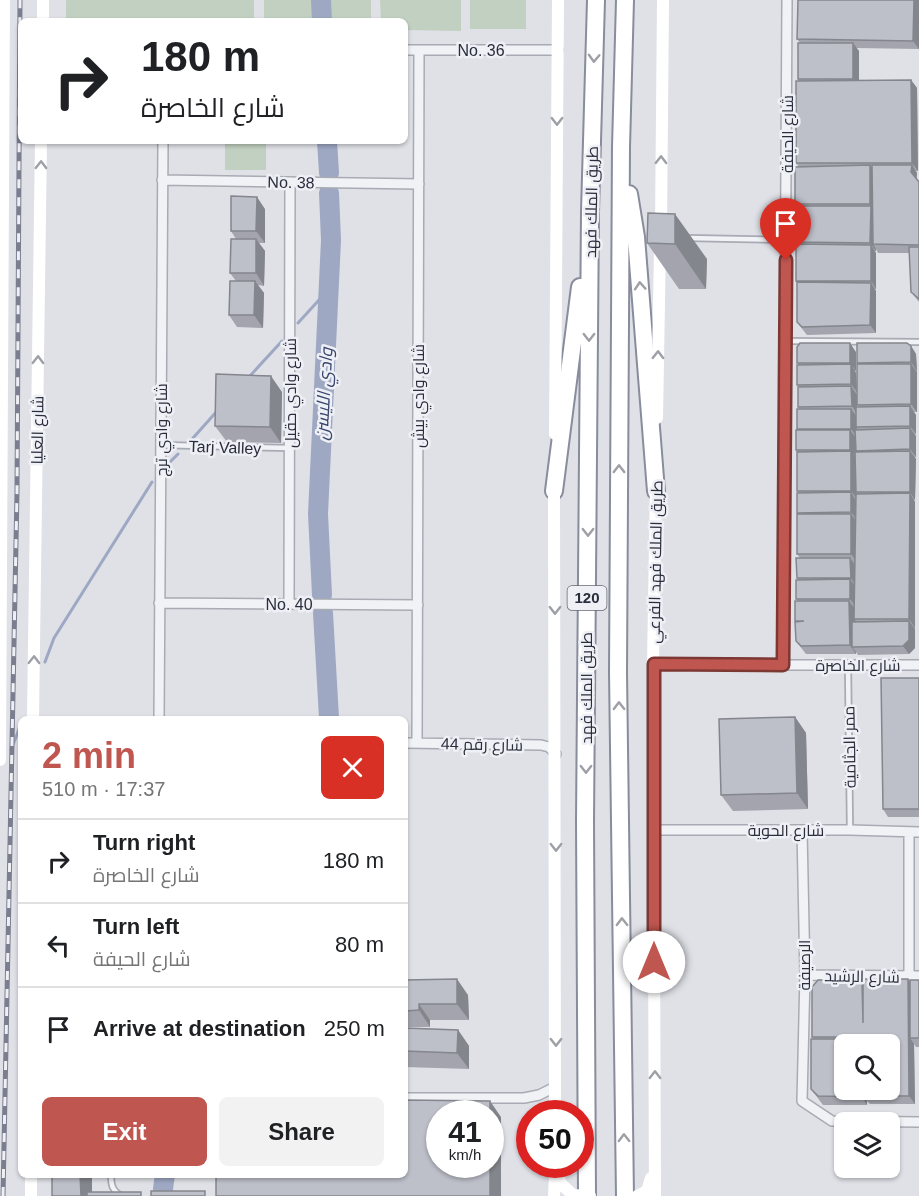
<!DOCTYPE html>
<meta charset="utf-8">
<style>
:root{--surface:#fff;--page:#f2f2f2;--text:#202124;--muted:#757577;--line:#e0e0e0;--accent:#c05650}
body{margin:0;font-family:Helvetica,Cairo,sans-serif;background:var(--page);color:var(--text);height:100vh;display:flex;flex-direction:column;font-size:22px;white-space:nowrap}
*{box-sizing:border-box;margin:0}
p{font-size:20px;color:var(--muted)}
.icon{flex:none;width:33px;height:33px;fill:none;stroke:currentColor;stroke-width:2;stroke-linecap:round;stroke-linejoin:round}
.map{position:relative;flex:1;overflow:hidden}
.side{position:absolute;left:18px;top:716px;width:390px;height:462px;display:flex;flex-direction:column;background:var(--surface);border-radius:9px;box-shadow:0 2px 4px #0004}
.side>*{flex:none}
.guide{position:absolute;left:18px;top:18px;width:390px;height:126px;border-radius:9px;box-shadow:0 2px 4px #0004;background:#fff;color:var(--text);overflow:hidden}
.buttons{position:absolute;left:834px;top:1034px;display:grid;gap:12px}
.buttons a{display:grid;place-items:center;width:66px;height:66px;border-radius:9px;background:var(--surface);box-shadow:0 2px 4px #0004;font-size:30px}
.speed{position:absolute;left:426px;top:1100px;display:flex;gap:12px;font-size:30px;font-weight:700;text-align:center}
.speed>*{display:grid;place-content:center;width:78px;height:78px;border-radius:50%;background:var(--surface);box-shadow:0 2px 4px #0004;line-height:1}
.speed small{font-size:15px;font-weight:400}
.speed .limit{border:9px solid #d22;background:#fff;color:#111}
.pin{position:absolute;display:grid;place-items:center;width:51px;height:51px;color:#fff;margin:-62px -26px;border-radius:50% 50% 50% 0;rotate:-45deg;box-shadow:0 0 6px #0007}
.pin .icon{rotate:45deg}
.me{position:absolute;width:66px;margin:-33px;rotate:0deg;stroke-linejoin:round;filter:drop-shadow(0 0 4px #0008)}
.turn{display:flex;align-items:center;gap:21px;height:126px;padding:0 24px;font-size:27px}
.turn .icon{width:78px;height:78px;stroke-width:2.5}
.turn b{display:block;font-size:42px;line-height:51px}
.round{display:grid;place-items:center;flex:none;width:63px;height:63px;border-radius:9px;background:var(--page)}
.headline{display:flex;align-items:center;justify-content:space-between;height:102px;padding:0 24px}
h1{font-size:36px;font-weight:700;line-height:45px;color:var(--accent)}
.primary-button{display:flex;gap:12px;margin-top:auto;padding:12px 24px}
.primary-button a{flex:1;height:69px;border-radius:9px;background:var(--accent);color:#fff;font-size:24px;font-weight:700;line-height:69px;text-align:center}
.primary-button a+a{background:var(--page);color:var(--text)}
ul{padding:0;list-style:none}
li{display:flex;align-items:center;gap:18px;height:84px;padding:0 24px;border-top:2px solid var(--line)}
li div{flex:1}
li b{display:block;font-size:22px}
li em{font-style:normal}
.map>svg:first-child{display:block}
.green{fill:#c2d0c1}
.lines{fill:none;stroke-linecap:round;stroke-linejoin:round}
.stream{stroke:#9ea8c3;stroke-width:3}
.river{stroke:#9ea8c3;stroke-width:20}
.lane-casing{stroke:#a9abb4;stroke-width:8}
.street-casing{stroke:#a9abb4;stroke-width:12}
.highway-casing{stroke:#888c9c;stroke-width:20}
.lane{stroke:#f1f2f6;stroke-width:4.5}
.street{stroke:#f1f2f6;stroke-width:9}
.secondary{stroke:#fff;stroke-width:12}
.highway{stroke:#fff;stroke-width:16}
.rail-casing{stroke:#7a7e8f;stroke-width:5}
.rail{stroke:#eef0f5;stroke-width:3;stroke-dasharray:9;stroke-linecap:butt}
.secondary-bridge{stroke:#fff;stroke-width:12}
.wall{fill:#a3a4ad}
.shaded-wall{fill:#84868d}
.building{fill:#bdbfc9;stroke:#84868d;stroke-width:1.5}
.oneway{stroke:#9fa0a7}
.route-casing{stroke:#7d3834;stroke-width:15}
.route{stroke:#c05650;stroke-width:10}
.labels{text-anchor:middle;stroke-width:5;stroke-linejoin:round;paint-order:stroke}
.shield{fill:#eef0f5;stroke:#656874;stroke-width:1.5}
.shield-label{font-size:15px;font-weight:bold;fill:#2a2d3c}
.street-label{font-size:16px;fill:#2a2d3c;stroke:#eef0f5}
.water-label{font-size:18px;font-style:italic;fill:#38456c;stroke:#eef0f5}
</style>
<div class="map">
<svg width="919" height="1196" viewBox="0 0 919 1196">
<rect width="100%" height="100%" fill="#dfe1e7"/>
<!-- green -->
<path class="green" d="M66,0h188v21h-188z
M264,0h107v21h-107z
M380,0h81v31l-56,-1v-9h-24z
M470,0h56v29h-56z
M225,141h41v29h-41z"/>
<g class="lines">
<!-- stream -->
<path class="stream" d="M298,323l31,-34
M249,377l33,-36
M193,438l25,-28
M168,464l10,-10
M45,662l9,-24 98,-156
M11,750l10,-26"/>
<!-- river -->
<path class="river" d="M321,0l1,21
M327,141l2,32
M322,595l-4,-81 13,-274 -2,-47
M323,613l6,105
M163,1189l2,-15"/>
<!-- lane casing -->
<g class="lane-casing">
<path id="lane" d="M687,238l100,2
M786,341l133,1
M160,445l130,3
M848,665l2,165
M111,1174c0,11 1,17 11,22"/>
</g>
<!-- street casing -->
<g class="street-casing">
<path id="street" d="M405,50h153
M162,180l257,4
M159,603l259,2
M289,604l1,-422
M653,665h266
M783,665l4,-665
M159,718l4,-577
M405,743l136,2 8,2 7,7
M417,743l2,-693
M654,830h196l69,2
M802,830l3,145 -3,126 30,20 87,1
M805,975l114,1
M909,976v-144
M405,1098h119l15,-3 16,-8"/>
</g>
<!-- highway casing -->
<g class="highway-casing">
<path id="highway" d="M625,0l-4,147 -3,525 7,524
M629,194l7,43 20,254
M554,491l26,-204
M587,1196l-2,-375 5,-609 6,-212"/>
</g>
<!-- lane -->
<use href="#lane" class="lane"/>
<!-- street -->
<use href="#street" class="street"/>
<!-- secondary -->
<path class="secondary" d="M43,21v-21
M661,229l2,-229
M657,418l3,-172
M555,434l3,-434
M554,484l1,629
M33,718l8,-577
M0,760l4,-760
M555,1165l6,19 12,11
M31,1196v-22
M554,1196l1,-22
M637,1196l10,-5 4,-13
M655,1196l-2,-531 3,-182"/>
<!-- highway -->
<use href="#highway" class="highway"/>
<!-- rail casing -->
<g class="rail-casing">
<path id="rail" d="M3,1196l14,-704 3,-492"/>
</g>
<!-- rail -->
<use href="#rail" class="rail"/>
<!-- secondary-bridge -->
<path class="secondary-bridge" d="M573,1195l17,1"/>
</g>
<!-- wall -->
<path class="wall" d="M919,0v49l-63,-1 3,3v30l52,-1 6,8 1,83h-2l1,2v6l2,3v120l-8,-10 -1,-39h-32l-2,-4v2h-1l1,2v36h-1l1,2v42l-69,2 -4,-5 -6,-8v-40l-1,-1 1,-37 -1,-2v-36l-1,-2 4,-37 -3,-4 3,-82 -1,-2 2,-36 -3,-4z
M265,209v34h-6l6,8 -1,35 -6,-1 6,8 -1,35 -26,-1 -8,-12 7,-34 -6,-8 6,-34 -5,-8z
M648,213l59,46 -1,30h-27l-32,-46z
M911,346l5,8 1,17h-1l1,1v40h-3l2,3v19h-1l1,2v21h-1l1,2 -1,41h-1l1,2v126h-1l1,1v19l-6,6 -51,1 -2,-3v2h-50l-10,-13v-19l-1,-1 3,-20 -2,-2 2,-19 -1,-2 3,-20 -3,-4 1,-40 -1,-1 1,-20 -1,-2v-39l-1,-2 2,-20 -1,-1 2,-20 -1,-2 1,-20 -2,-2 1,-20 -1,-2 59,-11v19h-1l1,2 1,19h-1l1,3v12h2l-2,-2 1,-41 -1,-1z
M282,392l-1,51 -54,-1 -12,-16z
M919,678v139h-31l-5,-8z
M795,717l11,16 2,76 -75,2 -12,-16z
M908,979l2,3 9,-2v67h-3l-2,-3 1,60h-45l-3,-3v4h-44l-12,-16 2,-50 -1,-2 51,-55z
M405,980l63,15 1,25h-39v7h-25z
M405,1028l53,2 11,16v23l-64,-2z"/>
<!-- shaded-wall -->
<path class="shaded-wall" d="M914,0h5v49l-6,-8z
M853,43l6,8v36l-6,-8z
M911,80l6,8 1,83 -6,-8z
M870,165l5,9v38l-5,-8z
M912,165l5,8 -1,7 -5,-8z
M257,197l8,12v34l-9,-12z
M871,206l5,9 -3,29 3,5v2l-6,-8z
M675,214l32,45 -1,30 -31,-45z
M256,239l9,12 -1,35 -8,-13z
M871,245l5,8v36l-5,-8z
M255,281l9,12 -1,35 -9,-13z
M871,283l5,8v42l-6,-8z
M850,343l6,9v19l-6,-8z
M911,346l5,8 1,17 -6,-9z
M851,364l5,9 1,19 -6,-8z
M911,364l6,8v40l-6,-8z
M271,376l11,16 -1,51 -11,-16z
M851,386l6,9v19l-5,-8z
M910,406l6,9v19l-6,-8z
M851,409l6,8v20l-6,-8z
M910,428l6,8v21l-6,-8z
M850,430l6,8v20l-6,-8z
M851,451l5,8v33l1,2v5l-6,-8z
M910,451l6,8 -1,41 -5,-8z
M851,492l5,9 1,19 -6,-8z
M910,493l5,9v126l-6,-9z
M851,514l6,8v40l-6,-8z
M850,558l6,8v20l-5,-8z
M850,579l6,8v20l-6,-8z
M849,601l6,8 1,38h-4l4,5v2l-6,-9z
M909,621l6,8v19l-6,6 -6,-8z
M795,717l11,16 2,76 -11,-16z
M457,979l11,16 1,25 -12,-16z
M908,979l6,9 -4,50 4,6 1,60 -6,-8z
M419,1004l11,16v7l-11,-17z
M458,1030l11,16v23l-12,-16z
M861,1089h6l-3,7 3,5v4l-5,-8z
M490,1101l11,16v79h-11z
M80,1174h12v22h-11z"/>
<!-- building -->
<path class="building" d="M798,0h116l-1,41 -116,-2z
M798,43h55v36h-55z
M911,80l1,83h-116v-82z
M870,165v39h-75v-37z
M872,165h40l-1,7 8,10v63l-46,-1z
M231,196l26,1 -1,34h-25z
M796,206h75l-1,37 -74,-1z
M648,213l27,1v30l-28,-1z
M231,239h25v34h-26z
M796,244l75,1v36h-75z
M909,247h10v52l-8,-7z
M230,281h25l-1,34h-25z
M797,282l74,1 -1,42 -68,2 -5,-5z
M800,343h50v20h-53v-16z
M857,343h50l4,3v16l-54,1z
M851,364v20l-54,1v-20z
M857,364h54v40l-54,1z
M216,374l55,2 -1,51 -55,-1z
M851,386l1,20 -54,1v-20z
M910,406v20l-54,1v-20z
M797,409h54v20h-54z
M910,428v21l-54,2 -1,-21z
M796,430h54v20h-54z
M851,451v40h-54v-39z
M910,451v41h-54l-1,-40z
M851,492v20l-54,1v-20z
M910,493l-1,126h-55l2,-125z
M797,514h54v40h-54z
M796,558h54l1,20h-54z
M850,579v20h-54v-19z
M795,601h54l1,44 -49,1 -5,-5 -1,-19 9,-1h-9z
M909,621v19l-6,6 -51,1v-25z
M881,678h38v131h-36z
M795,717l2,76 -76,2 -2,-76z
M457,979v25h-38v6l-14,1v-31z
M863,979h45l1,117h-45v-7h26v-45h-26v-7h-52v-50l6,-7h44l1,43z
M910,980h9v58h-9z
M405,1028l53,2 -1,23 -52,-2z
M811,1039h50v5h-17v45h17l1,8 -44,-1 -7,-7z
M405,1100l85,1v12h-50v51h50v32h-274v-22h189z
M52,1174h28l1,22h-29z
M151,1191h54v5h-54z
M87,1192h54v4h-54z"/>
<!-- one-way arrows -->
<defs><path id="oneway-chevron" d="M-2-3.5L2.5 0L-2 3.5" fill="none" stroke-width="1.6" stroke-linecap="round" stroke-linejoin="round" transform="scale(1.5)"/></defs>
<g class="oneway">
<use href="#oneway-chevron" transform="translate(594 58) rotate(92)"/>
<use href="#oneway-chevron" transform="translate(557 121) rotate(90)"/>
<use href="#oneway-chevron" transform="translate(661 160) rotate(-89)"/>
<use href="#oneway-chevron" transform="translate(41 165) rotate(-89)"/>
<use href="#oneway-chevron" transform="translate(640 286) rotate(-94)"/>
<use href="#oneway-chevron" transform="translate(589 337) rotate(90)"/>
<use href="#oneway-chevron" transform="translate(658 355) rotate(-89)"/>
<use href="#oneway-chevron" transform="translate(38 360) rotate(-89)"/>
<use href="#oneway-chevron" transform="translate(619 469) rotate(-90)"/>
<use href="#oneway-chevron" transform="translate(588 532) rotate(90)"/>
<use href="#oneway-chevron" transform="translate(555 610) rotate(90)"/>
<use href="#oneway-chevron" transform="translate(34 660) rotate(-89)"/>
<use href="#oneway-chevron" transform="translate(619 706) rotate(-91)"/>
<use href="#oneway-chevron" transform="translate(586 769) rotate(90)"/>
<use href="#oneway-chevron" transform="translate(556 847) rotate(90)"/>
<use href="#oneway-chevron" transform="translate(622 922) rotate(-91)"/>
<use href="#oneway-chevron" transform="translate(556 1042) rotate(90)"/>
<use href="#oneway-chevron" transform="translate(655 1075) rotate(-90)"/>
<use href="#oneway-chevron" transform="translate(624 1138) rotate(-91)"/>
</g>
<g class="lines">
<!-- route casing -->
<g class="route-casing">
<path id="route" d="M654,962v-298l129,1 3,-405"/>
</g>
<!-- route -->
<use href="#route" class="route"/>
</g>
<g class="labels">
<!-- shield labels -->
<rect class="shield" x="567.5" y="586" width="39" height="24" rx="4.5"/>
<g class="shield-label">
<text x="587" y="603">120</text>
</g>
<!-- street labels -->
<g class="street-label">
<text x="481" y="56">No. 36</text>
<text transform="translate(787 134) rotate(-90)" y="6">شارع الحيفة</text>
<text transform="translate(291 182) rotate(1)" y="6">No. 38</text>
<text transform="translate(591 202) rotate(-89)" y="6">طريق الملك فهد</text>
<text transform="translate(290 393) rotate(-90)" y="6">شارع وادي حقيل</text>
<text transform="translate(418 396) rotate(-90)" y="6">شارع وادي بيش</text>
<text transform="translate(37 430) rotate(-89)" y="6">شارع العليا</text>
<text transform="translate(161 430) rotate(-90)" y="6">شارع وادي ترج</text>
<text transform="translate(225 447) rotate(2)" y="6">Tarj Valley</text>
<text transform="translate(655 562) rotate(-89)" y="6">طريق الملك فهد الفرعي</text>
<text x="289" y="610">No. 40</text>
<text x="858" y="671">شارع الخاصرة</text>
<text transform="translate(586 688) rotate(-90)" y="6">طريق الملك فهد</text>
<text transform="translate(482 744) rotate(1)" y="6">شارع رقم 44</text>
<text transform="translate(849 747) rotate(-91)" y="6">ممر الجثامية</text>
<text x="786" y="836">شارع الحوية</text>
<text transform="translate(804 965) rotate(-90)" y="6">الرصيفة</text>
<text transform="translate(862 976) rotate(1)" y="6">شارع الرشيد</text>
</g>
<!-- water labels -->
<g class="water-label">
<text transform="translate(324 394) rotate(-87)" y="6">وادي الليسن</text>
</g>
</g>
</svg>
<div class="buttons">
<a><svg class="icon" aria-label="search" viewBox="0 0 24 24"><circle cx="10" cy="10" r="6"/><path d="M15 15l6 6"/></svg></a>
<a><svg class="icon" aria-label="layers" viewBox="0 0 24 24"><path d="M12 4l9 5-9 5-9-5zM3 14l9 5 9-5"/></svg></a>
</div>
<div class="speed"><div>41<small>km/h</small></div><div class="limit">50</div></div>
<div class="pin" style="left:786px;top:260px;background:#d93025"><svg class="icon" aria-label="arrive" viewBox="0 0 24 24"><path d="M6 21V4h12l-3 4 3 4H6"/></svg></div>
<svg class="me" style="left:654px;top:962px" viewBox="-20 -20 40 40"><circle r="19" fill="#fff"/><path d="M0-13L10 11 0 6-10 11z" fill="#c05650"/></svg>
<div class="guide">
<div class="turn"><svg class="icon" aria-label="right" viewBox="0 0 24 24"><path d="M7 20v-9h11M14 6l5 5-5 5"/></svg><div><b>180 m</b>شارع الخاصرة</div></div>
</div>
<section class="side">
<div class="headline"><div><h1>2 min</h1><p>510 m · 17:37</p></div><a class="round" style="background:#d93025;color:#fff"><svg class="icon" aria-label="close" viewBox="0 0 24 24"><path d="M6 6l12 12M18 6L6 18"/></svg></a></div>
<ul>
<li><svg class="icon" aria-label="right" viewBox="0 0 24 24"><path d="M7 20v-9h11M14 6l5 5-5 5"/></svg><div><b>Turn right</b><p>شارع الخاصرة</p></div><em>180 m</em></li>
<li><svg class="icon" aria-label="left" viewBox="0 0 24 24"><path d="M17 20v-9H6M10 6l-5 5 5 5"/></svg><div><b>Turn left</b><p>شارع الحيفة</p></div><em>80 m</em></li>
<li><svg class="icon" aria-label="arrive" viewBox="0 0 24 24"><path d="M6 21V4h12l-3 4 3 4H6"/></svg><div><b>Arrive at destination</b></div><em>250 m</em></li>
</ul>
<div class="primary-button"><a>Exit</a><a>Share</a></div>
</section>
</div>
